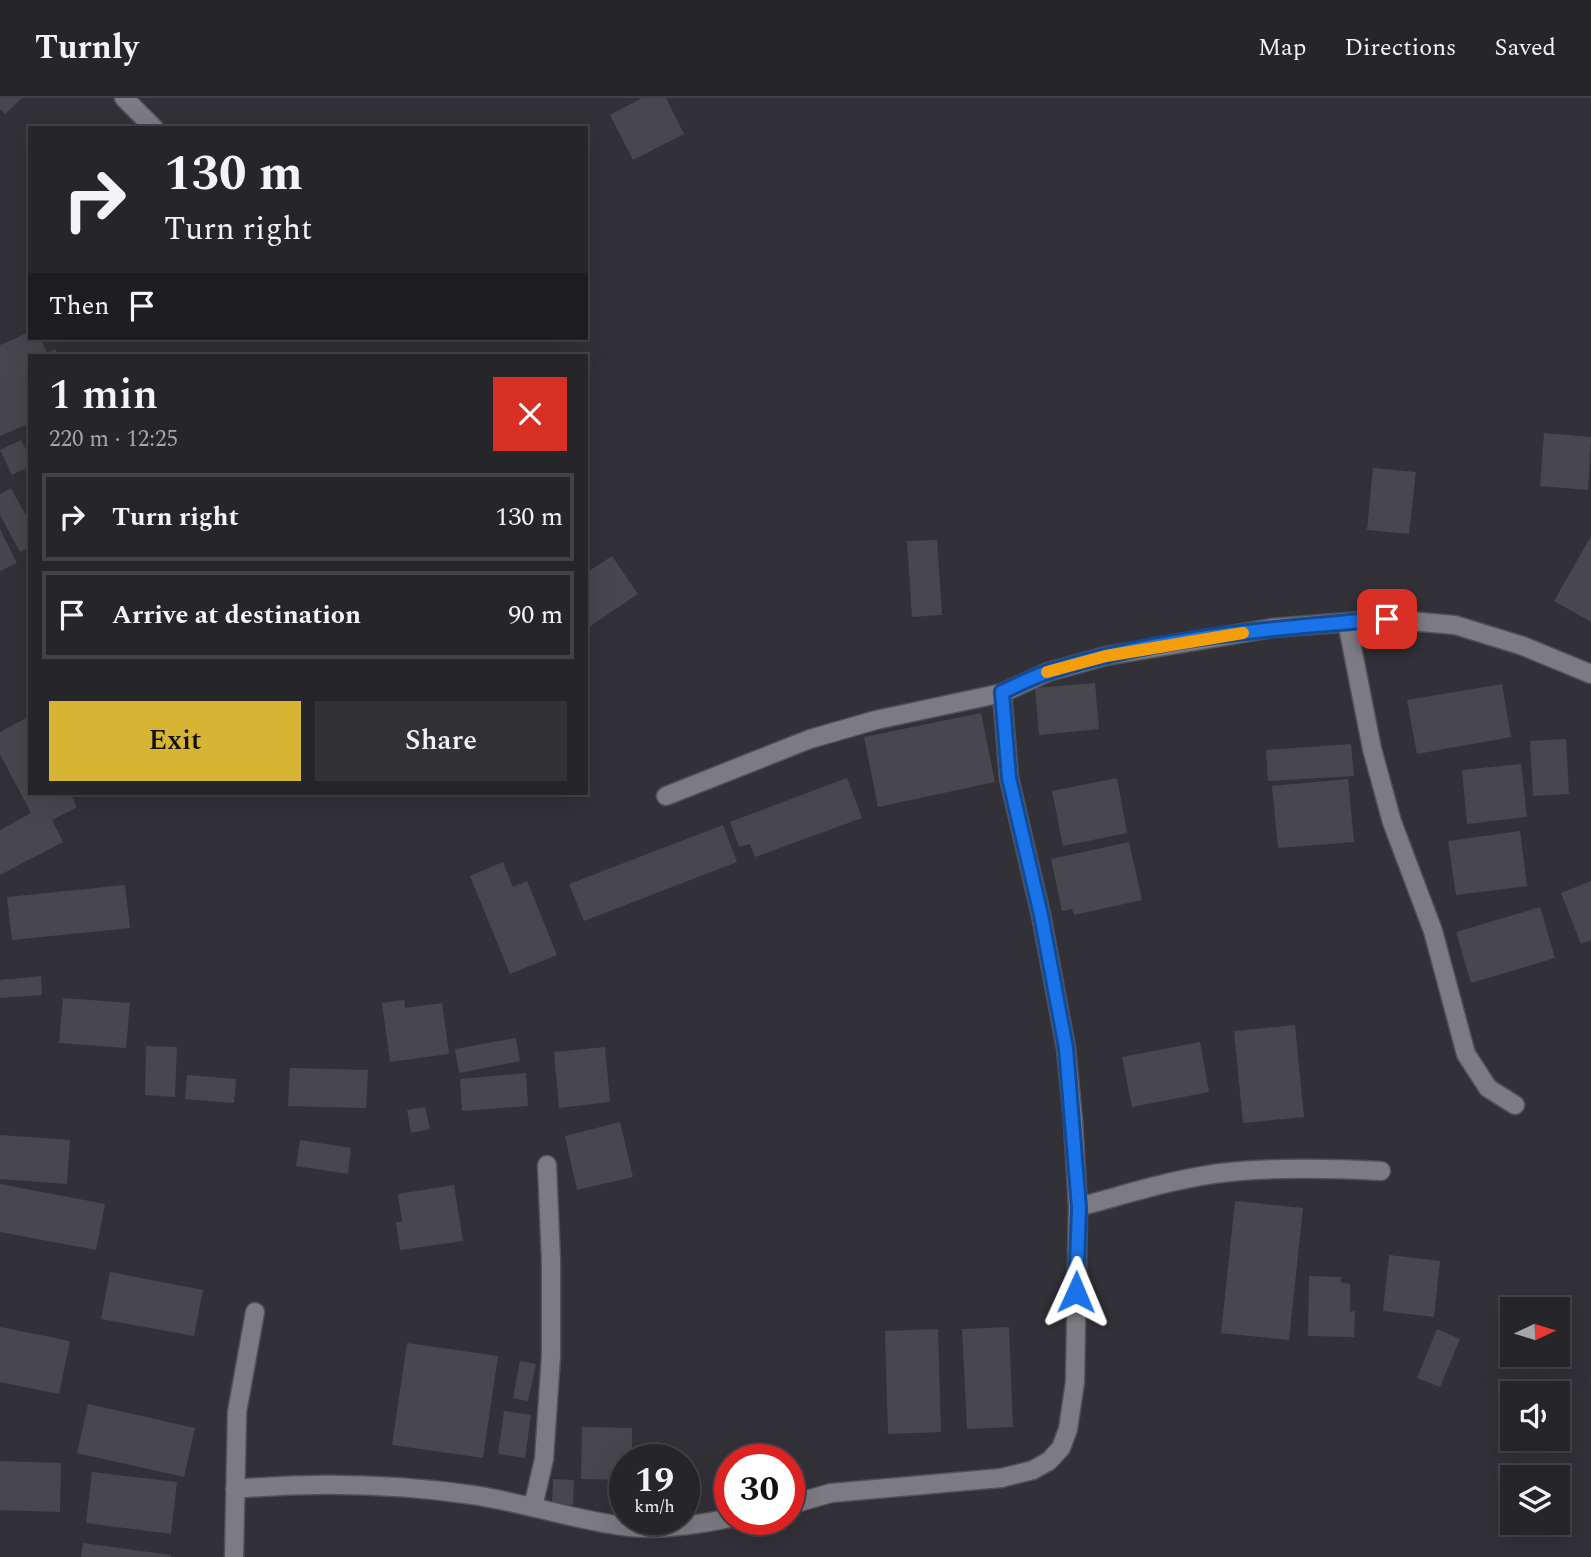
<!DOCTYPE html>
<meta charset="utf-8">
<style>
:root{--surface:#26252a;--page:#323136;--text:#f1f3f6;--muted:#a4a5a8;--line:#424247;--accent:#d8b434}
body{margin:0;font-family:Spectral,serif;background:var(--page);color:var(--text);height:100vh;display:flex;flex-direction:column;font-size:26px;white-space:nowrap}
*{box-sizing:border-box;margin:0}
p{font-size:23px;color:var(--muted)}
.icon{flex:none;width:38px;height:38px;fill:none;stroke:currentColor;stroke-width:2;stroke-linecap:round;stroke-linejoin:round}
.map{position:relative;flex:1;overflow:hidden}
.sheet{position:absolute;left:28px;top:256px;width:560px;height:441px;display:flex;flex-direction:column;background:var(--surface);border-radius:0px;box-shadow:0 7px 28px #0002,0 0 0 2px var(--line)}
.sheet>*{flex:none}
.guide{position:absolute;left:28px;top:28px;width:560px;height:214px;border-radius:0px;box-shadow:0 7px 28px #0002,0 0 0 2px var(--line);background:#26252a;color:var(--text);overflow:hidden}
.needle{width:46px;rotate:86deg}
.tools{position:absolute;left:1500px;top:1199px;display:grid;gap:14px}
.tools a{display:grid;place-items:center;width:70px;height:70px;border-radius:0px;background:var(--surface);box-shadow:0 7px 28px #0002,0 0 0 2px var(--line);font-size:35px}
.speed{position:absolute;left:609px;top:1346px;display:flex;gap:14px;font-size:35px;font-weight:700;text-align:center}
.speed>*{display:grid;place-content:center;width:91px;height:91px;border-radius:50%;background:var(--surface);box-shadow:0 7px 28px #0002,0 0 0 2px var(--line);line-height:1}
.speed small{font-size:18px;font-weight:400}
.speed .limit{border:10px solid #d22;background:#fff;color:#111}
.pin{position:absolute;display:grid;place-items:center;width:60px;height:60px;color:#fff;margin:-30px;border-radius:14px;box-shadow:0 4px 10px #0006}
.me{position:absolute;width:77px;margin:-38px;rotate:1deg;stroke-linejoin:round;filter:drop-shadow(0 0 5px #0008)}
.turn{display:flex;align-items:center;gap:24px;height:147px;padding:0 21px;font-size:32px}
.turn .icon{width:91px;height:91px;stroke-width:2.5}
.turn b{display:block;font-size:49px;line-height:60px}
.then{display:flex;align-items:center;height:66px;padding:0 21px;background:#0003;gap:14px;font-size:26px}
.round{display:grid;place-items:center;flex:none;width:74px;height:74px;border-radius:0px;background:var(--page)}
.summary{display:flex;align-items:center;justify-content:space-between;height:119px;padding:0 21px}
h1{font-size:42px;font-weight:600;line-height:52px}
.button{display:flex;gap:14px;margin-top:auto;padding:14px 21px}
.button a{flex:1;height:80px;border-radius:0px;background:var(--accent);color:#111;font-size:28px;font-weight:600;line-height:80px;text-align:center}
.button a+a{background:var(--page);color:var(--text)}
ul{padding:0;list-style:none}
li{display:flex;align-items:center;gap:21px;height:88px;margin:0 14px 10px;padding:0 7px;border:4px solid var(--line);border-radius:0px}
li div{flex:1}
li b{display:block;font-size:26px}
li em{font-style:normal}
header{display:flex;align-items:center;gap:42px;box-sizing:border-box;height:98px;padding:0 35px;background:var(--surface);border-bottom:2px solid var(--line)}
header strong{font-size:33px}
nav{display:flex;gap:38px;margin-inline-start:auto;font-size:24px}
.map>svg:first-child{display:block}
.building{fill:#48474e}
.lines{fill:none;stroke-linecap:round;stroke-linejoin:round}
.minor-casing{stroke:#505056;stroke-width:21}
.minor{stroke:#7c7b83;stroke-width:18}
.route-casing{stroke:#114b97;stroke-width:18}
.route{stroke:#1a73e8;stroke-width:12}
.slow{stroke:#f59e0b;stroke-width:12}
</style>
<header>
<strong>Turnly</strong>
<nav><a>Map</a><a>Directions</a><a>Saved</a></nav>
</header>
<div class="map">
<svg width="1591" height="1459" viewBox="0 0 1591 1459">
<rect width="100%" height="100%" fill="#323138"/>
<!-- building -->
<path class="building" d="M0,0h22l-17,16 -5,-5z
M642,0h24l18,36 -51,26 -23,-45z
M30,234v6h10l7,15 8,-4 3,6h-28v68l-30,13v-91z
M1544,335l47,4 -3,53 -48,-4z
M21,342l9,17v9l-18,9 -12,-25z
M1373,370l43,4 -7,62 -42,-4z
M11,390l19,35v23l-10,6 -20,-37v-21z
M0,431l17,34 -17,8z
M1591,438v86l-37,-21z
M937,442l5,75 -30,2 -5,-76z
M612,458l26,38 -52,35v-56z
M1095,585l4,46 -60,6 -4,-47z
M1502,586l9,53 -94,17 -10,-54z
M981,615l14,69 -117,25 -14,-70z
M30,618v77h40l7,14 -25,13 11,22 -63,33v-45l31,-17 -31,-59v-22z
M1566,641l3,55 -36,2 -3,-55z
M1351,646l3,32 -86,5 -2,-31z
M1521,666l6,53 -60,7 -5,-54z
M847,680l15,40 -107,39 -5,-13 -11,3 -9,-25z
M1117,680l10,55 -64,13 -11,-55z
M1348,681l6,63 -76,6 -6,-62z
M723,727l14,37 -153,59 -15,-37z
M1520,733l7,55 -71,9 -8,-54z
M1129,744l13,58 -68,15 -2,-6 -10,2 -11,-52z
M503,764l10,25 14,-6 30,74 -47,19 -40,-98z
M1591,783v59l-10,4 -20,-51z
M125,787l5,43 -118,12 -5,-43z
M1540,809l15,51 -84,25 -15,-51z
M41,878l1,19 -42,3v-18z
M63,900l67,5 -4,45 -67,-5z
M404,902l1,8 37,-5 7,51 -59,8 -8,-59z
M1295,927l9,92 -61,6 -9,-92z
M516,940l4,23 -61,12 -4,-24z
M1200,944l9,50 -77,15 -10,-50z
M146,948l31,1 -2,50 -30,-2z
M605,949l5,55 -51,6 -5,-56z
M290,970l78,2 -2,38 -78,-2z
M526,975l2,33 -66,5 -2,-32z
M187,977l49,4 -2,24 -49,-4z
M425,1009l5,22 -19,4 -4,-23z
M620,1024l13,55 -56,13 -12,-54z
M0,1037l70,5 -3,44 -67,-5z
M300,1042l51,8 -3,26 -52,-8z
M0,1086l105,20 -9,46 -96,-18z
M454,1087l9,56 -63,9 -4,-28h6l-4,-28z
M1235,1103l68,7 -14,132 -68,-7z
M1389,1157l51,6 -6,56 -51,-6z
M110,1174l93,18 -9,46 -93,-17z
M1309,1178l32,1v6l9,1v28l5,-1 -1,26 -46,-1z
M0,1229l70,14 -11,53 -59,-12z
M1009,1229l4,100 -46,2 -5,-100z
M938,1231l3,103 -53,2 -3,-103z
M1437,1231l23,10 -20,48 -23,-9z
M407,1245l91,13 -15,102 -91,-13z
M520,1263l16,3 -8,37 -15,-3z
M88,1306l107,24 -11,49 -107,-24z
M504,1313l27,4 -6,43 -27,-4z
M582,1329l50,1v32h-7v20l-44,-1z
M0,1363l61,2 -1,49 -60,-2z
M92,1374l85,10 -6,52 -85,-11z
M553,1381l21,1 -1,25 -21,-1z
M83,1445l88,12v2h-90z"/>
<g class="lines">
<!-- minor casing -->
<g class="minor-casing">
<path id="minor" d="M124,0l30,30
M1347,524l25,127 20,73 41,109 33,123 22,34 27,17
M666,698l144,-57 66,-19 126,-27 46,-21 58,-16 166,-28 115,-9 68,6 68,21 68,28
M1078,1109c50,-13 101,-30 152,-35 51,-5 100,-4 151,-1
M235,1391c79,-7 160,-5 238,6 53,8 104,26 157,32 33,3 67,-2 100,-9
M789,1407l42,-12 170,-15 32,-8 16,-9 12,-13 7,-19 7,-47 3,-175 -5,-87 -7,-72 -25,-133 -32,-137 -7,-85
M533,1409l11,-48 7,-103v-95l-4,-96
M234,1459l3,-145 18,-100"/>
</g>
<!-- minor -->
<use href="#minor" class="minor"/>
</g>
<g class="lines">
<!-- route casing -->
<g class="route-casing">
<path id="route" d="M1076,1194l3,-84 -13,-160 -25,-133 -32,-137 -7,-86c16,-7 32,-16 49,-21 108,-34 224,-43 336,-52"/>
</g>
<!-- route -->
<use href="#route" class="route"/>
<!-- slow -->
<path class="slow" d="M1047,574l59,-16 137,-23"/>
</g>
</svg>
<div class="tools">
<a><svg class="needle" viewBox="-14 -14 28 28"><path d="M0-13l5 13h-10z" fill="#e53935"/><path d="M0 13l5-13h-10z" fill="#a4a5a8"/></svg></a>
<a><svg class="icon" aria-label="sound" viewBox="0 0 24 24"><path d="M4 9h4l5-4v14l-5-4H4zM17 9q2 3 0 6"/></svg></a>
<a><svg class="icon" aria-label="layers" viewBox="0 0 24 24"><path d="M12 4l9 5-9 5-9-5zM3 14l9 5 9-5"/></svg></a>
</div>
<div class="speed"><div>19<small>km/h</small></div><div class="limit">30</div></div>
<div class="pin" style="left:1387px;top:521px;background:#d93025"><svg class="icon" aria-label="arrive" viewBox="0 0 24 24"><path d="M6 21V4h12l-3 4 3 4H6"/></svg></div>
<svg class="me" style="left:1076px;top:1194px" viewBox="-20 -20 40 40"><path d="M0-17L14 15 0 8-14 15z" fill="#1a73e8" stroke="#fff" stroke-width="4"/></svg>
<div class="guide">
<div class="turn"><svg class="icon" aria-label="right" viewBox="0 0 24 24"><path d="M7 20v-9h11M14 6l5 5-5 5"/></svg><div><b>130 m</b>Turn right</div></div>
<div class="then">Then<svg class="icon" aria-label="arrive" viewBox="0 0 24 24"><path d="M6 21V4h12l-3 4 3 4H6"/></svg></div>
</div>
<section class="sheet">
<div class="summary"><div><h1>1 min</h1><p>220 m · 12:25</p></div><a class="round" style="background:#d93025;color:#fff"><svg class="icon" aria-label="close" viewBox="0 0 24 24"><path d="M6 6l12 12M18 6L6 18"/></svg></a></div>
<ul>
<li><svg class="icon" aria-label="right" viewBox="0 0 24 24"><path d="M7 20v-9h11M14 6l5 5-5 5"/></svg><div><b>Turn right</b></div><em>130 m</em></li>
<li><svg class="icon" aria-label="arrive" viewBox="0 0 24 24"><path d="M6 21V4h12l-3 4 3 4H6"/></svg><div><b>Arrive at destination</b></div><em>90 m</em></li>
</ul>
<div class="button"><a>Exit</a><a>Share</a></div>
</section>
</div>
